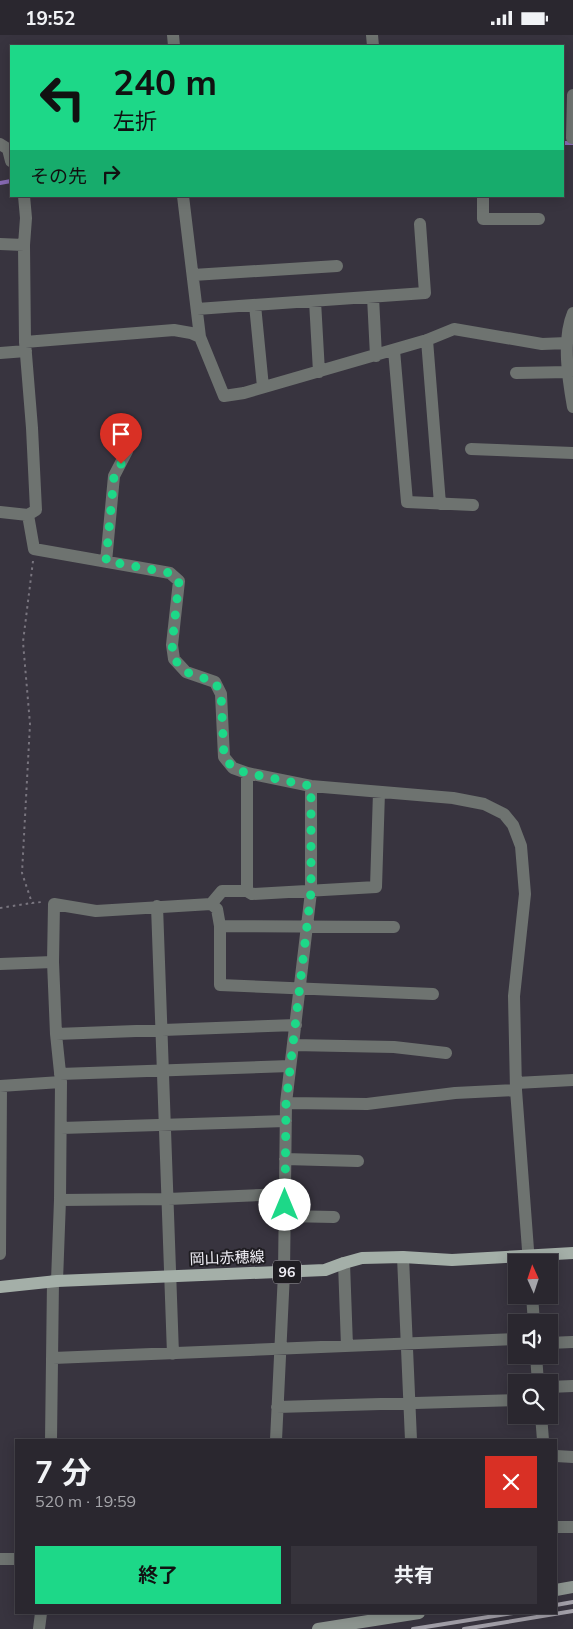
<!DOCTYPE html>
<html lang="ja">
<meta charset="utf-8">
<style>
:root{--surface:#2a272f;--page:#36333b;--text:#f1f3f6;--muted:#a5a5aa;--line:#46444b;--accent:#1dd888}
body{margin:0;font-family:Mulish,"Noto Sans JP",sans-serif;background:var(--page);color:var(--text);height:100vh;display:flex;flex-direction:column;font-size:19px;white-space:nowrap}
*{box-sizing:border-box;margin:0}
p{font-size:16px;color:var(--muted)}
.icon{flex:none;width:28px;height:28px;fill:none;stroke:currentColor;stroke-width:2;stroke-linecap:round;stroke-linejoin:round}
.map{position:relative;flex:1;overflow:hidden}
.side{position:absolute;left:15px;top:1404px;width:542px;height:175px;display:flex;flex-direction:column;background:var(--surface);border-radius:0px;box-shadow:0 2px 12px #0003,0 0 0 1px var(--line)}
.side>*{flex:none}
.banner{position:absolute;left:10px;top:10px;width:554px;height:152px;border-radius:0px;box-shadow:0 2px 12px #0003,0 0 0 1px var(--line);background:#1dd888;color:#111;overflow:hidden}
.needle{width:32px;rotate:357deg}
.controls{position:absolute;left:508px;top:1219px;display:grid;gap:10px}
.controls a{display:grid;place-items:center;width:50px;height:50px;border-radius:0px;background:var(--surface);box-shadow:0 2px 12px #0003,0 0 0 1px var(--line);font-size:25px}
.pin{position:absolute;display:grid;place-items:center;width:42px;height:42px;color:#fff;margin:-51px -21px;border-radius:50% 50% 50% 0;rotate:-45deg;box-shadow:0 0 5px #0007}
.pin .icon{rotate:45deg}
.me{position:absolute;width:55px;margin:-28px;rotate:0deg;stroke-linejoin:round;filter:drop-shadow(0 0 4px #0008)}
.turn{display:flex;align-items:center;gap:18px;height:105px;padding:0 20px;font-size:22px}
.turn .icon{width:65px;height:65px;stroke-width:2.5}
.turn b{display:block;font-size:35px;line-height:42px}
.then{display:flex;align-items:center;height:48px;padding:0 20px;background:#0003;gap:10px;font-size:19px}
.round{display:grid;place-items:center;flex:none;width:52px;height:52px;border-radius:0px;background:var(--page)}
.headline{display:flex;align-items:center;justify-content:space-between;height:85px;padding:0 20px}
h1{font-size:30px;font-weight:700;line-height:38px}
.action{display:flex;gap:10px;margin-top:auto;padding:10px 20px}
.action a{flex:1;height:58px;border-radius:0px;background:var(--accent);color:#111;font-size:20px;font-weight:700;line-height:58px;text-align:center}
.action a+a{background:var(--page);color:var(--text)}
.status{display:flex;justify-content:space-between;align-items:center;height:35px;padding:0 25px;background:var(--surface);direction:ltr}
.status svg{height:14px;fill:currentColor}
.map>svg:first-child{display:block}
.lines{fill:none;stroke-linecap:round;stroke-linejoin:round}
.stream{stroke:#886ab4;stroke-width:4}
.path{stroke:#79757f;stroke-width:2;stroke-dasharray:2.5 4;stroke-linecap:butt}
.street{stroke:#6e7370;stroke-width:12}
.secondary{stroke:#8d9590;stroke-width:12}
.primary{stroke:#a4afa8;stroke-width:12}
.rail{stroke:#a3a0a9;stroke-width:4}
.route{stroke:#1dd888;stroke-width:9;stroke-dasharray:0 16.2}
.labels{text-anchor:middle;stroke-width:4;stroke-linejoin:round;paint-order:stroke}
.shield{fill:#1f1d22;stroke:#b3b1b7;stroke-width:1}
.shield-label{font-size:14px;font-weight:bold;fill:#f2f0f7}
.street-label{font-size:15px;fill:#f2f0f7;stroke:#1f1d22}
</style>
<div class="status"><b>19:52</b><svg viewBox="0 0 49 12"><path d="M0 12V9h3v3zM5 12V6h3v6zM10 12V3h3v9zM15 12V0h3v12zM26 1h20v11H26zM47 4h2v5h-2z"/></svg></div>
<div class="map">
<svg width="573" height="1594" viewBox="0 0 573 1594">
<rect width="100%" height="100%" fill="#38343f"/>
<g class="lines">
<!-- stream -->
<path class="stream" d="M562,108h11
M0,148l11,-2"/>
<!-- path -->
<path class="path" d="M33,526l-10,81 7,82 -8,149 10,30 10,-1
M0,873l32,-5"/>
<!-- street -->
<path class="street" d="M173,0l1,11
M372,0l1,11
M572,103l1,-43
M0,109l8,5 3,12
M183,161l17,141 24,59 20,-3 183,-53 27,-11 88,15 25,-1
M483,161v23h56
M0,209l24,1
M193,240l144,-9
M373,262l3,59
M315,266l4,71
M255,270l8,82
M197,274l228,-16 -5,-69
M573,278c-11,26 -5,66 0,94
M427,305l13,164
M25,307l149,-12 17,3 9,4
M394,315l13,152 66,3
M0,318l26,-2
M516,338l53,-1
M471,414l102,4
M0,477l28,3 8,-5 -4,-82 -7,-86 -1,-97 2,-27 -2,-22
M28,480l6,34 136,24 9,8 -7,64 2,14 12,13 29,10 6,12 3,63 9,11 14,5 64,13 142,12 31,6 20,10 9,11 8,21 4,48 -11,102 2,94 13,173
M106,527l8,-86 13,-25
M247,856l5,3 124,-7 3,-95
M211,869l11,-13h25v-118
M157,871l16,448
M220,891v59l213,9
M0,929l53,-2
M56,999l240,-9
M293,1010l101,2 52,6
M60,1039l230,-8
M516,1048l57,-3
M0,1051l61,-4
M286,1068l81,1 88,-11 61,-3
M61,1093l225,-7
M285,1124l73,2
M60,1165l108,-1 117,-5
M285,1181l49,1
M0,1219l1,-168
M403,1222l8,183
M344,1228l3,83
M57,1246l3,-81 1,-118 -5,-48 -3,-72 1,-58 42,7 115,-7 6,5 3,17 174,1
M532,1260l2,28
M549,1308l23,-1
M536,1320l2,28
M53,1323l463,-19
M549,1352l24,-1
M277,1372l239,-7
M541,1380l2,25
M51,1405l2,-159
M276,1405l8,-167 2,-170 25,-211v-106
M556,1421l17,1
M556,1492h17
M0,1524h16
M39,1594l2,-16"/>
<!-- secondary -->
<path class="secondary" d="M556,1555l17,-3
M318,1594l101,-16"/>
<!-- primary -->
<path class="primary" d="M0,1252l57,-6 268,-11 19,-7 18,-5 41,-1 49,3 121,-7"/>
<!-- rail -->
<path class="rail" d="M556,1570l17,-3
M413,1594l100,-16
M464,1594l109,-18"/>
</g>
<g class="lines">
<!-- route -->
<path class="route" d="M121,429l-7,12 -8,85 64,12 9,8 -7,64 2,14 12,13 29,10 6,12 3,63 9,11 14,5 64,13v106l-25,211 -1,102"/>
</g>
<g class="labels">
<!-- shield labels -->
<rect class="shield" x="273" y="1225.5" width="28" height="23" rx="4"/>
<g class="shield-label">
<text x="287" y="1242">96</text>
</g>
<!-- street labels -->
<g class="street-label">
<text transform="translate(227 1223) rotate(-2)" y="5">岡山赤穂線</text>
</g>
</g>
</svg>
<div class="controls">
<a><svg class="needle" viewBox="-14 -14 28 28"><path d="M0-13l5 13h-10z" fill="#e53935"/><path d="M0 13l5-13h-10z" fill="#a5a5aa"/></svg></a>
<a><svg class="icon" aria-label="sound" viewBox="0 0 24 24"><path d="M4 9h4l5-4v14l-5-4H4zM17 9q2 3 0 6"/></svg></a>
<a><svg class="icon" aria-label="search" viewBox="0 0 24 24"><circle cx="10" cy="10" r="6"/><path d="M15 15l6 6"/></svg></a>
</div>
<div class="pin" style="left:121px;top:429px;background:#d93025"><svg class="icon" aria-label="arrive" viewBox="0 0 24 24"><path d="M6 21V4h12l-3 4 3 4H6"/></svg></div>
<svg class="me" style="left:285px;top:1170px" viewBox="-20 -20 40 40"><circle r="19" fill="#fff"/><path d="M0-13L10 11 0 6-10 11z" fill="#1dd888"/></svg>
<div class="banner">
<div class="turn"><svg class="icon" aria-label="left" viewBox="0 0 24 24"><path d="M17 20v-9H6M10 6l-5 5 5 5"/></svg><div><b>240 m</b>左折</div></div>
<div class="then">その先<svg class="icon" aria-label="right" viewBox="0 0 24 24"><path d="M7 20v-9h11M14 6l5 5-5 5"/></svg></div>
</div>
<section class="side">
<div class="headline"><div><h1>7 分</h1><p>520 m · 19:59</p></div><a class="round" style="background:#d93025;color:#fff"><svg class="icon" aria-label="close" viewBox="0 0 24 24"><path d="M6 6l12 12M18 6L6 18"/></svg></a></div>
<div class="action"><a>終了</a><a>共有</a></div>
</section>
</div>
